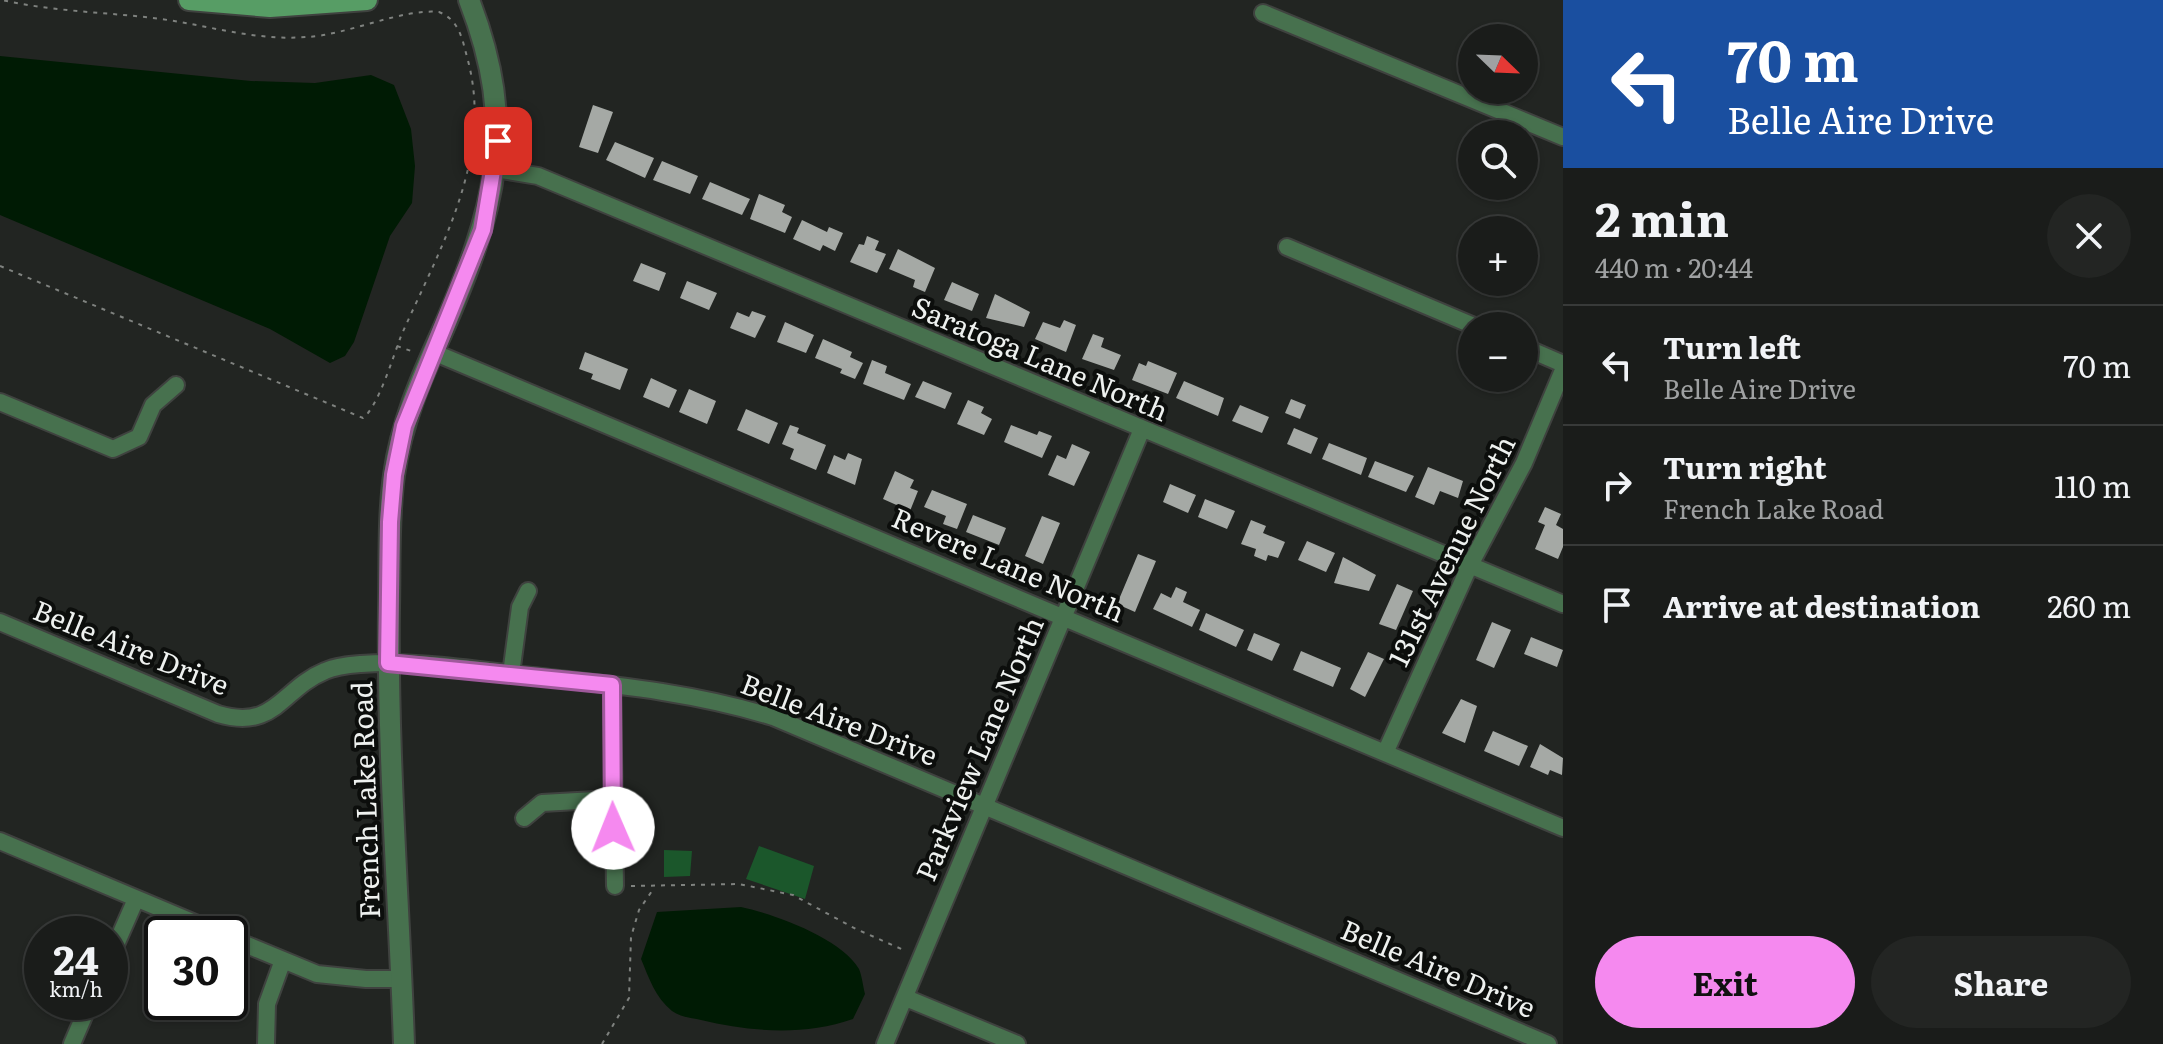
<!DOCTYPE html>
<meta charset="utf-8">
<style>
:root{--surface:#1a1c1a;--page:#232523;--text:#f1f3f6;--muted:#9fa1a2;--line:#383a39;--accent:#f589ef}
body{margin:0;font-family:Literata,serif;background:var(--page);color:var(--text);height:100vh;display:flex;flex-direction:column;font-size:30px;white-space:nowrap}
*{box-sizing:border-box;margin:0}
p{font-size:26px;color:var(--muted)}
.icon{flex:none;width:44px;height:44px;fill:none;stroke:currentColor;stroke-width:2;stroke-linecap:round;stroke-linejoin:round}
.map{position:relative;flex:1;overflow:hidden}
.drawer{display:flex;flex-direction:column;background:var(--surface);width:600px}
.drawer>*{flex:none}
.guide{background:#1a4fa0;color:#fff;overflow:hidden}
.needle{width:52px;rotate:113deg}
.tools{position:absolute;left:1458px;top:24px;display:grid;gap:16px}
.tools a{display:grid;place-items:center;width:80px;height:80px;border-radius:50%;background:var(--surface);box-shadow:0 2px 6px #0004,0 0 0 2px var(--line);font-size:40px}
.speed{position:absolute;left:24px;top:916px;display:flex;gap:16px;font-size:40px;font-weight:700;text-align:center}
.speed>*{display:grid;place-content:center;width:104px;height:104px;border-radius:50%;background:var(--surface);box-shadow:0 2px 6px #0004,0 0 0 2px var(--line);line-height:1}
.speed small{font-size:20px;font-weight:400}
.speed .limit{border:4px solid #111;border-radius:12px;background:#fff;color:#111}
.pin{position:absolute;display:grid;place-items:center;width:68px;height:68px;color:#fff;margin:-34px;border-radius:16px;box-shadow:0 4px 12px #0006}
.me{position:absolute;width:88px;margin:-44px;rotate:359deg;stroke-linejoin:round;filter:drop-shadow(0 0 6px #0008)}
.turn{display:flex;align-items:center;gap:28px;height:168px;padding:0 32px;font-size:36px}
.turn .icon{width:104px;height:104px;stroke-width:2.5}
.turn b{display:block;font-size:56px;line-height:68px}
.round{display:grid;place-items:center;flex:none;width:84px;height:84px;border-radius:42px;background:var(--page)}
.headline{display:flex;align-items:center;justify-content:space-between;height:136px;padding:0 32px}
h1{font-size:48px;font-weight:700;line-height:60px}
.button{display:flex;gap:16px;margin-top:auto;padding:16px 32px}
.button a{flex:1;height:92px;border-radius:48px;background:var(--accent);color:#111;font-size:32px;font-weight:700;line-height:92px;text-align:center}
.button a+a{background:var(--page);color:var(--text)}
ul{padding:0;list-style:none}
li{display:flex;align-items:center;gap:24px;height:120px;padding:0 32px;border-top:2px solid var(--line)}
li div{flex:1}
li b{display:block;font-size:30px}
li em{font-style:normal}
main{display:flex;flex:1;min-height:0}
.map>svg:first-child{display:block}
.green{fill:#1b572b}
.water{fill:#001b04}
.building{fill:#a5a9a5}
.lines{fill:none;stroke-linecap:round;stroke-linejoin:round}
.minor-casing{stroke:#3f423f;stroke-width:20}
.tertiary-casing{stroke:#3f423f;stroke-width:24}
.secondary-casing{stroke:#3f423f;stroke-width:24}
.path{stroke:#7f827f;stroke-width:2;stroke-dasharray:4 6;stroke-linecap:butt}
.minor{stroke:#47714e;stroke-width:16}
.tertiary{stroke:#47714e;stroke-width:20}
.secondary{stroke:#579d65;stroke-width:20}
.route-casing{stroke:#9f599b;stroke-width:20}
.route{stroke:#f589ef;stroke-width:14}
.labels{text-anchor:middle;stroke-width:8;stroke-linejoin:round;paint-order:stroke}
.street-label{font-size:28px;fill:#eef1ef;stroke:#0c0e0c}
</style>
<main>
<div class="map">
<svg width="1563" height="1044" viewBox="0 0 1563 1044">
<rect width="100%" height="100%" fill="#222522"/>
<!-- green -->
<path class="green" d="M759,846l55,20 -9,33 -59,-20z
M664,850l28,1 -2,25 -26,1z"/>
<!-- water -->
<path class="water" d="M0,56l251,25 64,2 56,-8 23,10 17,44 4,37 -3,37 -22,33 -36,106 -9,14 -15,7 -60,-34 -270,-114z
M741,907c33,7 100,31 118,62 3,7 4,17 6,25l-12,25c-49,17 -102,13 -152,1 -9,-2 -21,-3 -29,-9 -17,-14 -23,-33 -31,-52l16,-47z"/>
<!-- building -->
<path class="building" d="M593,105l20,7 -15,41 -19,-6z
M615,142l39,16 -9,20 -39,-18z
M662,161l36,15 -8,18 -37,-14z
M710,182l40,17 -8,16 -40,-16z
M759,194l26,11 -3,7 10,5 -7,16 -35,-14z
M802,220l25,12 2,-5 14,6 -8,18 -12,-6 -3,6 -27,-12z
M867,236l12,5 -4,9 11,4 -9,19 -27,-11 9,-18 5,1z
M898,249l37,19 -10,24 -12,-5 2,-7 -26,-11z
M641,263l25,10 -7,18 -26,-10z
M687,281l30,12 -8,17 -29,-12z
M952,282l27,12 -7,17 -28,-11z
M995,294l35,18 -6,15 -38,-9z
M752,311l14,5 -11,22 -25,-10 7,-16 12,5z
M1064,320l12,5 -10,27 -31,-13 8,-17 17,6z
M785,322l29,13 -8,18 -29,-11z
M1093,334l11,4 -3,9 20,8 -7,15 -32,-11z
M823,339l29,13 -2,5 13,6 -8,16 -15,-6 2,-4 -27,-11z
M585,352l43,17 -8,21 -29,-11 2,-5 -14,-5z
M872,360l15,6 -2,7 26,11 -7,16 -41,-16z
M1148,361l29,12 -9,21 -36,-14 7,-17 7,3z
M651,378l26,12 -8,18 -26,-11z
M923,381l29,12 -7,16 -30,-12z
M1184,381l40,17 -6,18 -42,-18z
M689,389l27,12 -9,23 -28,-12z
M1291,399l15,6 -6,14 -15,-6z
M968,400l16,7 -3,6 11,6 -8,16 -27,-11z
M1240,405l29,12 -7,16 -30,-12z
M746,409l32,14 -9,21 -32,-14z
M790,425l9,3 -2,5 29,12 -10,25 -26,-11 4,-10 -12,-5z
M1011,425l26,10 2,-4 13,5 -10,22 -38,-16z
M1294,428l24,10 -7,16 -24,-10z
M1329,443l38,15 -6,17 -39,-16z
M1072,444l18,8 -16,34 -26,-11 9,-20 9,4z
M848,453l14,6 -7,26 -28,-12 7,-18 11,5z
M1375,461l39,15 -8,16 -38,-15z
M1428,467l35,14 -5,17 -18,-7 -6,14 -19,-8z
M895,471l19,9 -4,8 8,3 -8,20 -27,-12z
M1170,484l26,11 -8,18 -25,-11z
M932,490l35,14 -10,25 -14,-5 3,-8 -22,-9z
M1205,499l30,12 -8,18 -29,-12z
M1545,507l16,7 -5,11 7,4v18l-5,12 -23,-10 10,-24 -7,-3z
M973,515l33,13 -7,17 -33,-13z
M1042,516l18,7 -17,41 -18,-8z
M1251,520l15,6 -3,7 22,9 -7,16 -10,-3 -2,6 -12,-5 2,-7 -15,-5z
M1307,541l28,12 -9,19 -28,-12z
M1138,554l18,7 -21,51 -18,-8z
M1343,557l33,18 -7,16 -35,-8z
M1397,584l16,7 -17,39 -17,-6z
M1176,587l11,5 -4,10 17,8 -8,17 -39,-18 8,-16 10,5z
M1206,613l38,17 -8,17 -37,-17z
M1492,622l19,8 -17,38 -18,-8z
M1254,633l26,11 -8,17 -25,-11z
M1531,637l32,13 -6,17 -33,-13z
M1301,651l40,17 -8,19 -40,-17z
M1368,652l16,7 -19,38 -15,-8z
M1461,699l16,7 -12,37 -23,-10z
M1493,731l35,15 -9,20 -35,-15z
M1540,744l23,14 -1,17 -12,-5 -2,5 -18,-8z"/>
<g class="lines">
<!-- minor casing -->
<g class="minor-casing">
<path id="minor" d="M1263,13l300,124
M495,169l43,7 1025,428
M1287,247l187,79
M1524,347l39,17
M433,352l1130,476
M0,402l113,47 26,-12 14,-32 23,-20
M0,622l218,92c58,17 63,-25 107,-43 11,-5 24,-6 36,-7 56,-4 115,6 171,12 83,9 160,16 241,41l775,327
M511,674l9,-67 8,-16
M612,685l3,201
M1385,753l85,-188 54,-102 39,-93
M524,818l18,-15 71,-4
M0,841l221,93
M230,938l87,36 49,5h36
M110,958l26,-59
M906,998l111,46
M72,1044l18,-42
M266,1044l1,-40 16,-44
M885,1044l257,-615"/>
</g>
<!-- tertiary casing -->
<g class="tertiary-casing">
<path id="tertiary" d="M404,1044c-5,-145 -17,-291 -15,-436 1,-44 -1,-89 5,-133 7,-51 27,-97 48,-143 53,-122 77,-203 27,-332"/>
</g>
<!-- secondary casing -->
<g class="secondary-casing">
<path id="secondary" d="M189,0l81,7 97,-7"/>
</g>
<!-- path -->
<path class="path" d="M0,266l363,152c15,-11 30,-61 38,-82 39,-88 94,-180 66,-279 -5,-19 -8,-37 -28,-45 -36,-4 -92,23 -132,25 -51,4 -96,-11 -146,-18 -53,-7 -106,-7 -159,-19
M397,346l17,6
M631,886l108,-2 54,11 63,34 50,22
M602,1044l27,-46 2,-61 8,-27 15,-22"/>
<!-- minor -->
<use href="#minor" class="minor"/>
<!-- tertiary -->
<use href="#tertiary" class="tertiary"/>
<!-- secondary -->
<use href="#secondary" class="secondary"/>
</g>
<g class="lines">
<!-- route casing -->
<g class="route-casing">
<path id="route" d="M498,141l-15,89 -79,196 -10,49 -4,47 -2,141 224,22 1,143"/>
</g>
<!-- route -->
<use href="#route" class="route"/>
</g>
<g class="labels">
<!-- street labels -->
<g class="street-label">
<text transform="translate(1040 359) rotate(23)" y="10">Saratoga Lane North</text>
<text transform="translate(1452 551) rotate(-64)" y="10">131st Avenue North</text>
<text transform="translate(1008 565) rotate(23)" y="10">Revere Lane North</text>
<text transform="translate(131 648) rotate(22)" y="10">Belle Aire Drive</text>
<text transform="translate(839 720) rotate(21)" y="10">Belle Aire Drive</text>
<text transform="translate(980 749) rotate(-67)" y="10">Parkview Lane North</text>
<text transform="translate(366 800) rotate(-92)" y="10">French Lake Road</text>
<text transform="translate(1438 969) rotate(23)" y="10">Belle Aire Drive</text>
</g>
</g>
</svg>
<div class="tools">
<a><svg class="needle" viewBox="-14 -14 28 28"><path d="M0-13l5 13h-10z" fill="#e53935"/><path d="M0 13l5-13h-10z" fill="#9fa1a2"/></svg></a>
<a><svg class="icon" aria-label="search" viewBox="0 0 24 24"><circle cx="10" cy="10" r="6"/><path d="M15 15l6 6"/></svg></a>
<a>+</a>
<a>−</a>
</div>
<div class="speed"><div>24<small>km/h</small></div><div class="limit">30</div></div>
<div class="pin" style="left:498px;top:141px;background:#d93025"><svg class="icon" aria-label="arrive" viewBox="0 0 24 24"><path d="M6 21V4h12l-3 4 3 4H6"/></svg></div>
<svg class="me" style="left:613px;top:828px" viewBox="-20 -20 40 40"><circle r="19" fill="#fff"/><path d="M0-13L10 11 0 6-10 11z" fill="#f589ef"/></svg>
</div>
<section class="drawer">
<div class="guide">
<div class="turn"><svg class="icon" aria-label="left" viewBox="0 0 24 24"><path d="M17 20v-9H6M10 6l-5 5 5 5"/></svg><div><b>70 m</b>Belle Aire Drive</div></div>
</div>
<div class="headline"><div><h1>2 min</h1><p>440 m · 20:44</p></div><a class="round"><svg class="icon" aria-label="close" viewBox="0 0 24 24"><path d="M6 6l12 12M18 6L6 18"/></svg></a></div>
<ul>
<li><svg class="icon" aria-label="left" viewBox="0 0 24 24"><path d="M17 20v-9H6M10 6l-5 5 5 5"/></svg><div><b>Turn left</b><p>Belle Aire Drive</p></div><em>70 m</em></li>
<li><svg class="icon" aria-label="right" viewBox="0 0 24 24"><path d="M7 20v-9h11M14 6l5 5-5 5"/></svg><div><b>Turn right</b><p>French Lake Road</p></div><em>110 m</em></li>
<li><svg class="icon" aria-label="arrive" viewBox="0 0 24 24"><path d="M6 21V4h12l-3 4 3 4H6"/></svg><div><b>Arrive at destination</b></div><em>260 m</em></li>
</ul>
<div class="button"><a>Exit</a><a>Share</a></div>
</section>
</main>
